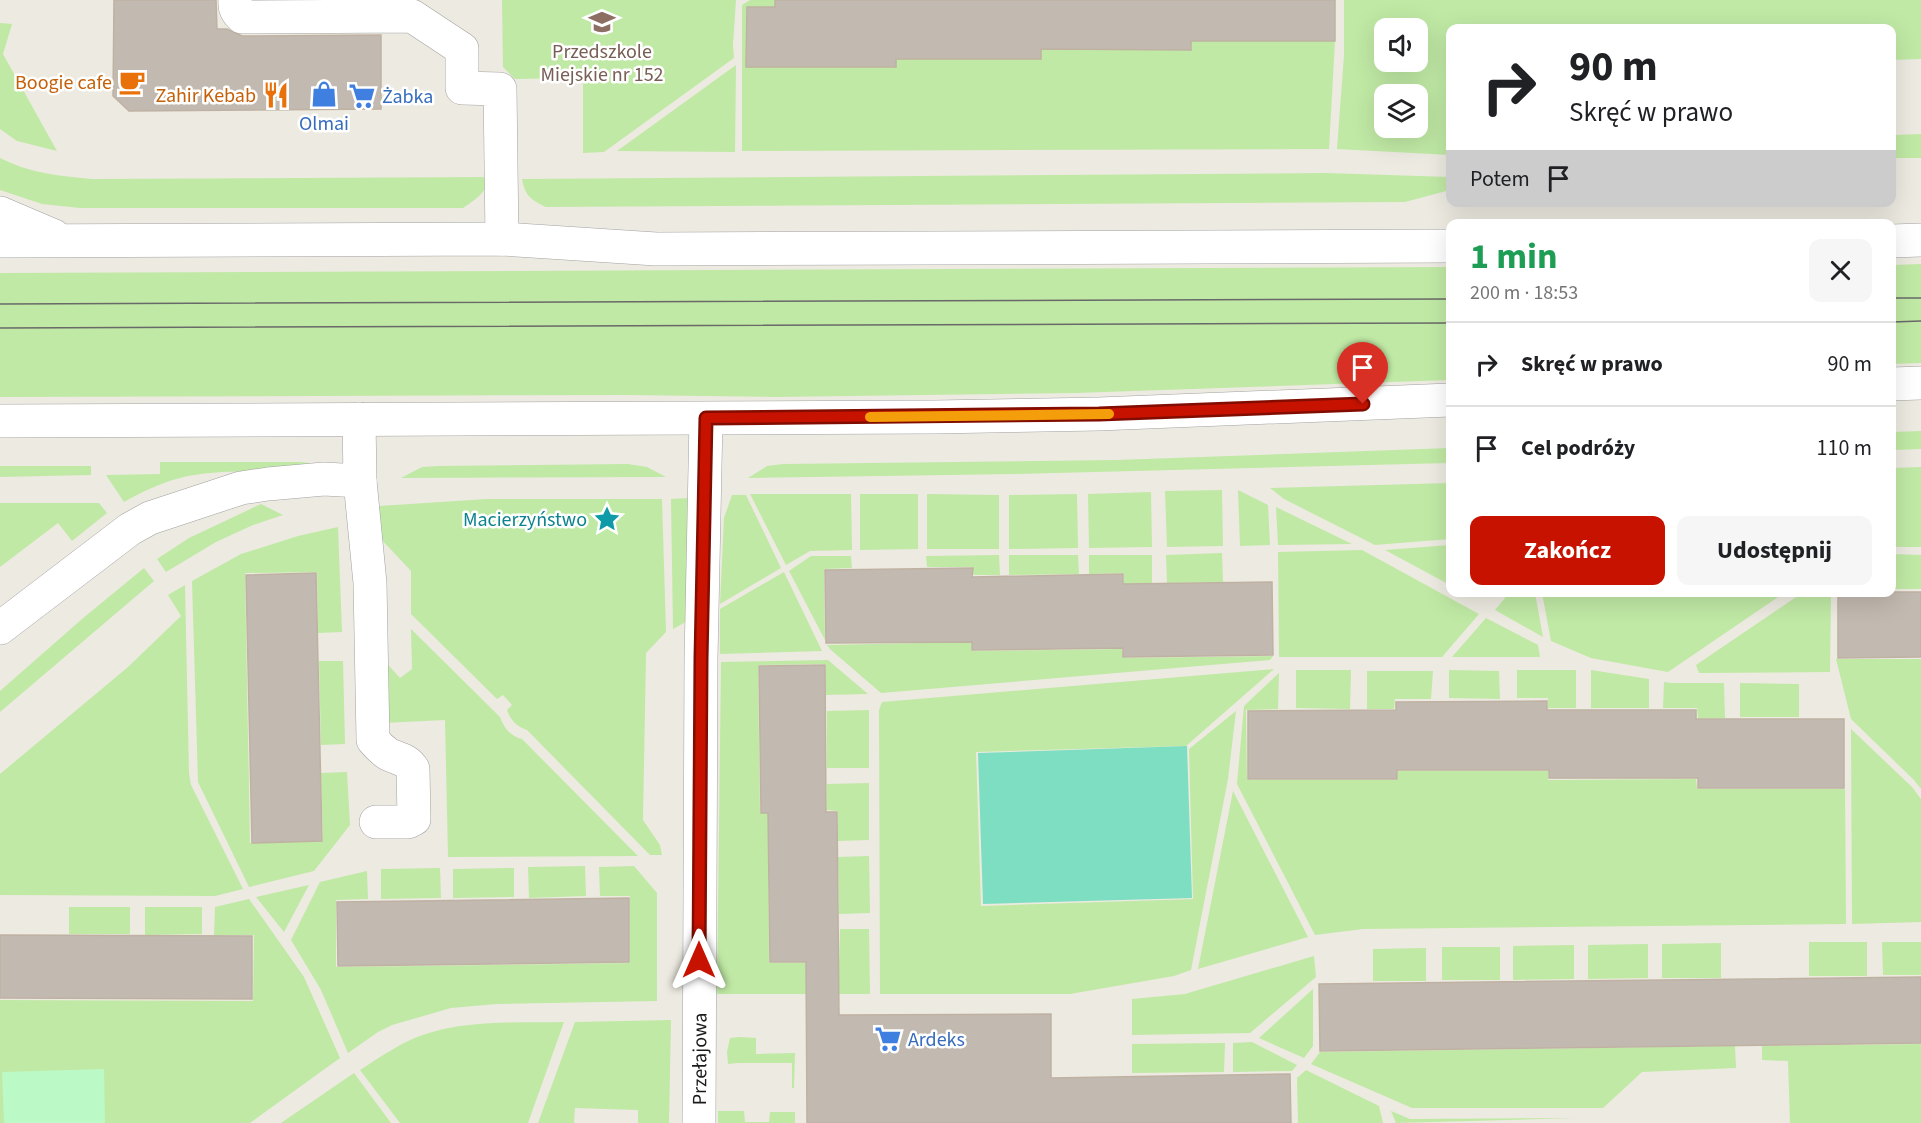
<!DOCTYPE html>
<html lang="pl">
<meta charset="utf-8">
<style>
:root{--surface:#fff;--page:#f6f6f6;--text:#202124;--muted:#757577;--line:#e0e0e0;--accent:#c71200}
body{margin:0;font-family:"Source Sans 3",sans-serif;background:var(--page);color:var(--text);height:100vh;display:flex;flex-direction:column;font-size:22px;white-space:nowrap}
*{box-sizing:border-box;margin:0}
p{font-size:20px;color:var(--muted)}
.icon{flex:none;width:33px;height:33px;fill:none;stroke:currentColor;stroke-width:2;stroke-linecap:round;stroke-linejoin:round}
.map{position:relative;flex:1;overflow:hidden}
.panel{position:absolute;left:1446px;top:219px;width:450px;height:378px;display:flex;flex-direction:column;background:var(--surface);border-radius:12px;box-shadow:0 6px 24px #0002}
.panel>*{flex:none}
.guide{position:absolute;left:1446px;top:24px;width:450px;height:183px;border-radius:12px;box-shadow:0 6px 24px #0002;background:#fff;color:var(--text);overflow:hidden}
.fabs{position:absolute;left:1374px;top:18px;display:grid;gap:12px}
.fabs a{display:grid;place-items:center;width:54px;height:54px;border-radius:12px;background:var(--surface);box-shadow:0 6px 24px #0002;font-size:30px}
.pin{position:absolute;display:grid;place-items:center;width:51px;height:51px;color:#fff;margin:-62px -26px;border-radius:50% 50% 50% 0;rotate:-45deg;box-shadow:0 0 6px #0007}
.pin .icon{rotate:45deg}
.me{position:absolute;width:66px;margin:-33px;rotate:0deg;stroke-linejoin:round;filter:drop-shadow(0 0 4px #0008)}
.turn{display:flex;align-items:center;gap:21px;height:126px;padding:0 24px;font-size:27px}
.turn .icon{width:78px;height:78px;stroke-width:2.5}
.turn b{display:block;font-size:42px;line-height:51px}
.then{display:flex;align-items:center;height:57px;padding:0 24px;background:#0003;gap:12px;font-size:22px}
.round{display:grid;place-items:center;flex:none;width:63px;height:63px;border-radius:12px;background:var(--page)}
.head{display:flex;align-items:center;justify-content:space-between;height:102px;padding:0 24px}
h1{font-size:36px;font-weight:700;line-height:45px;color:#1e9e55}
.cta{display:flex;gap:12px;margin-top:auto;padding:12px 24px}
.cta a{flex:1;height:69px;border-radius:12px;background:var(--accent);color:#fff;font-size:24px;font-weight:700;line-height:69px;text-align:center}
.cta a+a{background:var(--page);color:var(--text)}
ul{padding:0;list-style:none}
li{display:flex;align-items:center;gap:18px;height:84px;padding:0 24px;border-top:2px solid var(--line)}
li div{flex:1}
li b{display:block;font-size:22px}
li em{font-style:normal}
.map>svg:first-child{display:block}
.grass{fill:#c0e9a5;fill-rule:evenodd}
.park{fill:#bbf9c6}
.pitch{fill:#7ddec1}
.building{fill:#c2b9b0;stroke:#bfb2a3;stroke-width:1.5}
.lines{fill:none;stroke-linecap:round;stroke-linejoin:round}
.minor-casing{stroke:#a2a2a2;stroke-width:34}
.minor{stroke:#fff;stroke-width:33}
.tram{stroke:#696969;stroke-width:1.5}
.route-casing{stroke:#810c00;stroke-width:15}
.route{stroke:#c71200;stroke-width:10}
.slow{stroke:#f59e0b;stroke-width:10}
.labels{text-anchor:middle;stroke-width:5;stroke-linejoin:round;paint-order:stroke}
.education-label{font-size:20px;fill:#785e54;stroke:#fff}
.food-label{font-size:20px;fill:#c56008;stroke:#fff;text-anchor:end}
.shop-label{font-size:20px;fill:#366cbe;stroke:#fff;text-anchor:start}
.culture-label{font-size:20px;fill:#0d838f;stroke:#fff;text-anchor:end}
.street-label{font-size:20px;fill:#1b1b1b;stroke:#fff}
</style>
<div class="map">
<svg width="1921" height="1123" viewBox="0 0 1921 1123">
<rect width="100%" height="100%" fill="#edeae1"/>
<!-- grass -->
<path class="grass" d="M502,0h234l-3,45 1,13 -130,94 -21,1v-75l-68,1 -12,-12z
M750,0h25v7h-28v60h149v-8h144l1,-10 150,1v-9h144l-6,108 -587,2v-146z
M1344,0h577v59l-29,1 2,75 27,-1v24h-29v-130h-442v127l-113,-6 7,-94zM1418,28v34h-34v-34zM1418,94v34h-34v-34z
M0,23l12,1 -9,30 54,97 -40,-10 -17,-12z
M736,65l-1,87 -118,-1z
M0,158c29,15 59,18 91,21l397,-2c-1,16 -12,22 -25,31h-383l-38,-4 -42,-14z
M1326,173l124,4v13l-45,12 -859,5c-15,-7 -21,-11 -24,-28z
M1921,264v99l-29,1v-99z
M1450,267v113l-374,13 -301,4 -150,-2 -625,2v-124z
M1921,431v18l-29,1v-18z
M1450,448v15l-435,11 -267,4 19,-12 16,-2 333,-4z
M160,462h140l17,2 -6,8c-41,1 -92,-4 -131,6 -20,5 -38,14 -56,24l-18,-27 54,-1z
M628,464l19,3 19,10 -265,1 21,-11 16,-1z
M0,466h91v9l-91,2z
M1921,467v80h-29v-79z
M1450,483v56l-75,6 -91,-46 -14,-11z
M1222,490l1,56 -56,1 -2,-56z
M1238,490l30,15 2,40 -30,1z
M1151,492l1,55 -63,1 -1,-54z
M750,494h101l1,56 -42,1 -24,14z
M860,494h58v55l-58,1z
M927,494l72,1v54h-72z
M1077,494l1,54 -69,1v-54z
M732,495h14l35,73 -61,36 4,-86z
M689,498v122l-16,9 -2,-130z
M487,499h175l4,133 -20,21 -3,167 17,25 2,10h-12l-123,-125c-11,-4 -16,-9 -20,-20l5,-5 -9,-10 -6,4 -86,-85v-43l-32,-34v-31z
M0,503h99l8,10 -35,28 -14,-18 -58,44z
M261,504l22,11 -30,10 -37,17 -50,30 -9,-13 32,-21z
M1276,507l76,37 -74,1z
M338,527l4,105 -24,1 -1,-61 -72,1 5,270 73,-2 -2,-68 26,-1 3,53 -36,46 -65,16 -51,-105 -6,-201 49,-27 57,-18z
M1450,545v40l-65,-35z
M1362,550l117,64 -37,43h-163l-1,-105z
M1222,553l1,29 -56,1 -1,-28z
M1892,554l29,1v34h-29z
M999,555l1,20h-27v-8h-46l-1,-11z
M1009,555h69l1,19 -70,1z
M1089,555h63v28l-28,1v-11l-35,1z
M811,556h40l1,12 -28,1 1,71 -36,-69z
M144,568l10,13 -154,131v-21l82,-72z
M784,572l38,79 -102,3v-45z
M185,585l4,188 2,12 52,104 -28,7 -215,-1v-121l128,-107 53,-51 -13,-21z
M1509,593h26l8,44 -48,-27z
M1542,593v-1l242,1 -116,79 -77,-14 -40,-17z
M1802,593h29l-1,79 -131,1 -3,-8z
M1486,618l52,27 2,12h-88z
M411,629l89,88c4,11 10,19 22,22l116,117 -190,1 -3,-137 -62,3 -2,-66 19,21 12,-9z
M971,642l1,9 150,-2 1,9 150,-2 -3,4 -389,33 -50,-43 -4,-5z
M1836,659h85v130l-7,-9 -63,-61z
M828,660l40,34 -42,1v-31l-68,1 2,148h8l1,150h70l1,-34h29l1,65h-153l4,-332z
M319,661h24l2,83 -24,1z
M1274,669l-88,77 -210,6 5,154 212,-7 -4,-150 47,-38 -8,68 -37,191 -17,6 -104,18h-190l-1,-284 3,-8z
M1296,670h55l-1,39 -54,-1z
M1449,670l50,1 1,28 -51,-1z
M1517,670h59v38h-28v-10h-31z
M1591,670l58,9v29h-58z
M1367,671h66l-2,28h-36l-1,10h-27z
M1279,673l-1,36 -32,1 1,70h151v-9h150v9l148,-1 1,10h148l1,135 -483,5 -48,6 -78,-151 7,-78z
M1664,682l7,1h53l1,35h-27l-1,-10h-34z
M1740,683l59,1v33h-59z
M869,710v58h-42v-57z
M1851,729l61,58 9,12v123l-69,2z
M869,783v57l-31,1v-30l-11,-1v-26z
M1233,791l75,146 -110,32z
M869,856l1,57 -31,1 -1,-57z
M585,866l1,30 -57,2 -1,-31z
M634,866l23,27v108l-160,3 -46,4 -59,17 -14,7 -30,21 -27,-63 -30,-50 29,-58 47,-11 1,28 -32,1v67l294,-4v-67h-30l-1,-29z
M440,868l1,30 -60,1v-30z
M514,868v29l-61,1v-29z
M309,885l-25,47 -28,-35z
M249,899l55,78 36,81 -90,65h-250v-123l253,1 1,-66h-40l1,-28z
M69,907h61v27h-61z
M145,907h57v27l-57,1z
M1809,942h58v34h-58z
M1882,942h39v33h-38z
M1721,943v35h-59v-34z
M1648,944v34l-60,1v-34z
M1574,945v34l-61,1v-34z
M1442,947h58v33h-58z
M1426,948v33h-53v-32z
M1314,956l2,21 -66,56 -118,2v-36l53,-5z
M1313,989v57l-9,12 -45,-20z
M671,1020l-2,103h-31v-13l-63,-2 -1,15h-36l37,-101z
M564,1022l-36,101h-128l-40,-53c22,-14 44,-30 69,-37 43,-13 91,-10 135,-11z
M739,1037l17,1v16l39,-1 -1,35h-2v-25h-54l-10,1 -1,-12 3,-14z
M1252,1042l45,23 -5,6 -59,1v-29z
M1225,1043l-1,29 -92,1v-29z
M1921,1044v79h-131l-2,-62 -26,-1v-14z
M1735,1046l1,22 -94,4 -39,36h-191l-101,-44 9,-12z
M1306,1070l73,36 4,17h-85l-1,-45z
M354,1073l37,50h-110z
M718,1111h26l1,11h24l1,-10h25v11h-77z
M1391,1111l19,8 166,-1 -180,5z"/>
<!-- park -->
<path class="park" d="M104,1069l1,54h-101l-2,-51z"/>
<!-- pitch -->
<path class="pitch" d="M1187,746l5,152 -209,6 -5,-151z"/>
<!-- building -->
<path class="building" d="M114,0h102l1,29h10l15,7 139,-1v74l-252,2 -16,-15z
M775,0h560v41h-144v9l-150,-1v10h-145v8h-150l1,-60h28z
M973,568l-1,9 151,-3v10l149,-2 1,73 -150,2v-9l-151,2v-8l-146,1 -1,-73z
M316,573l6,268 -70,2 -6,-268z
M1838,592h83v65l-83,1z
M825,665l1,147h11l2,203 212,-1v64l239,-4 1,49h-484l-1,-161h-36l-2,-149h-7l-2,-147z
M1547,701v9h149v9h148v69h-146v-10h-149v-8h-152v9h-149v-68l148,-1v-8z
M629,898v64l-291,4 -1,-64z
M0,935l252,1v63l-252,-1z
M1921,977v66l-601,8 -1,-67z"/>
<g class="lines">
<!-- minor casing -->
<g class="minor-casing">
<g id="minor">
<path d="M235,0c-1,8 1,12 7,17l170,-1 50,33v39l38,1 2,150"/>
<path d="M0,213l54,23"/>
<path d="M0,241l502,-2 154,10 794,-3"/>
<path d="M1892,241l29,-1"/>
<path d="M1892,384l29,-1"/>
<path d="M0,421l935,-4 164,-3 351,-14"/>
<path d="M360,481l10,102 3,157c5,6 9,10 15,14 10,5 19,5 25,15l1,50 -6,3h-32"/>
<path d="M0,628l130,-99 20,-11 91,-30 27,-4 56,-5 36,2 -1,-62"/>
<path id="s1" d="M699,1123l2,-464 5,-240"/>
</g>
</g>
<!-- minor -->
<use href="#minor" class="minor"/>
<!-- tram -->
<path class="tram" d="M1892,298h29
M0,304l1450,-5
M1892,322l29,-1
M0,328l1450,-5"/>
</g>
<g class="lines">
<!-- route casing -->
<g class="route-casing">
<path id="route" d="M699,960l2,-301 5,-241 393,-4 264,-10"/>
</g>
<!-- route -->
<use href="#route" class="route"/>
<!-- slow -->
<path class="slow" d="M870,417l239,-3"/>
</g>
<!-- icons -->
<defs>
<g id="school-bare" transform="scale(2.07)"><path d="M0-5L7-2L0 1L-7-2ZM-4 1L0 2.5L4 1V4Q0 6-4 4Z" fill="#8d6e63" stroke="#fff" stroke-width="2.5" paint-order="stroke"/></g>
<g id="cafe-bare" transform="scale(2.07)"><path d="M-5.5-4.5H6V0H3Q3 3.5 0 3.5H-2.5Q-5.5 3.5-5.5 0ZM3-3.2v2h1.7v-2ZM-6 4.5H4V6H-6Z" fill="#e8710a" stroke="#fff" stroke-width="2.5" paint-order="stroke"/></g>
<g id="shop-bare" transform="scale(2.07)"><path d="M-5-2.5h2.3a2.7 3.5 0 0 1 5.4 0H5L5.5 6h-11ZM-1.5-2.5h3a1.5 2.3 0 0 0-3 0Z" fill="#3f7fe0" stroke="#fff" stroke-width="2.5" paint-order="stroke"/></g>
<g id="restaurant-bare" transform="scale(2.07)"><path d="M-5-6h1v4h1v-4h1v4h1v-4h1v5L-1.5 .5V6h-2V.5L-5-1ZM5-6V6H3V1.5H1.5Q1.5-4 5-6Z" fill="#e8710a" stroke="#fff" stroke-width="2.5" paint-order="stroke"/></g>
<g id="supermarket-bare" transform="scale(2.07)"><path d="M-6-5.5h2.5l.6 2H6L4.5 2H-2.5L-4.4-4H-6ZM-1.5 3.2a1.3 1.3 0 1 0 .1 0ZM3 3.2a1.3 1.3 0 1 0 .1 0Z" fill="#3f7fe0" stroke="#fff" stroke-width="2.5" paint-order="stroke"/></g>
<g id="sight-bare" transform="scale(2.07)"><path d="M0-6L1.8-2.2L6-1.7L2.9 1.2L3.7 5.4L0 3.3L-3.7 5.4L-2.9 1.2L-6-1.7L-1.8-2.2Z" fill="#0f9aa8" stroke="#fff" stroke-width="2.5" paint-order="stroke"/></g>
</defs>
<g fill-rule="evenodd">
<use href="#school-bare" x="602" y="22"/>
<use href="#cafe-bare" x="132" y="82"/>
<use href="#shop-bare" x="324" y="94"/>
<use href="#restaurant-bare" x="276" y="95"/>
<use href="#supermarket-bare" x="362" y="96"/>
<use href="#sight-bare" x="607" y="519"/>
<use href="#supermarket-bare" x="888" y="1039"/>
</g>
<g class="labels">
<!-- education labels -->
<g class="education-label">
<text x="602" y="58">Przedszkole<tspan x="602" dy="23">Miejskie nr 152</tspan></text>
</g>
<!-- food labels -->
<g class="food-label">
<text x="112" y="89">Boogie cafe</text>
<text x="256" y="102">Zahir Kebab</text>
</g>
<!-- shop labels -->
<g class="shop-label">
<text x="382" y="103">Żabka</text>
<text x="324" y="130" text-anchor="middle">Olmai</text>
<text x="908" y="1046">Ardeks</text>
</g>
<!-- culture labels -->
<g class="culture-label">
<text x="587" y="526">Macierzyństwo</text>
</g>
<!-- street labels -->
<g class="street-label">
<text dy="7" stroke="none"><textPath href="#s1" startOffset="64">Przełajowa</textPath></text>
</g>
</g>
</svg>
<div class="fabs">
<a><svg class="icon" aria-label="sound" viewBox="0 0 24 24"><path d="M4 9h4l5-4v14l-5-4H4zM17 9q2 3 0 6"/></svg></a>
<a><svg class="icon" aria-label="layers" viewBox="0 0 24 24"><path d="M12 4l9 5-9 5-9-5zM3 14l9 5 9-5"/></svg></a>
</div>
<div class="pin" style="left:1363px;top:404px;background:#d93025"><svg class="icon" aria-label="arrive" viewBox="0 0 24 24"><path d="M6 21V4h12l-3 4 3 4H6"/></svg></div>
<svg class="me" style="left:699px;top:960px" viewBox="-20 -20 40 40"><path d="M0-17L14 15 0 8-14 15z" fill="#c71200" stroke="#fff" stroke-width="4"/></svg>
<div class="guide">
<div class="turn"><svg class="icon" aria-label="right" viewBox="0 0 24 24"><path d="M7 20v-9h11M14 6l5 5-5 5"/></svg><div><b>90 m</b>Skręć w prawo</div></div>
<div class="then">Potem<svg class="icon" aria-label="arrive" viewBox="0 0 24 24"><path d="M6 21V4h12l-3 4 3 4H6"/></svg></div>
</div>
<section class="panel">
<div class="head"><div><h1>1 min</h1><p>200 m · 18:53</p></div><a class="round"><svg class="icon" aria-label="close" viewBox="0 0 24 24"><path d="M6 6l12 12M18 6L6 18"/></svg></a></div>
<ul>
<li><svg class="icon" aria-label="right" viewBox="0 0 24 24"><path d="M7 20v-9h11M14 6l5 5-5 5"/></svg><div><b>Skręć w prawo</b></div><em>90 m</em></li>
<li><svg class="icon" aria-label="arrive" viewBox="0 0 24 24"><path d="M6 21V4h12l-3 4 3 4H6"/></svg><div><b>Cel podróży</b></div><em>110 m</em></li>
</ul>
<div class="cta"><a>Zakończ</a><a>Udostępnij</a></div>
</section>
</div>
